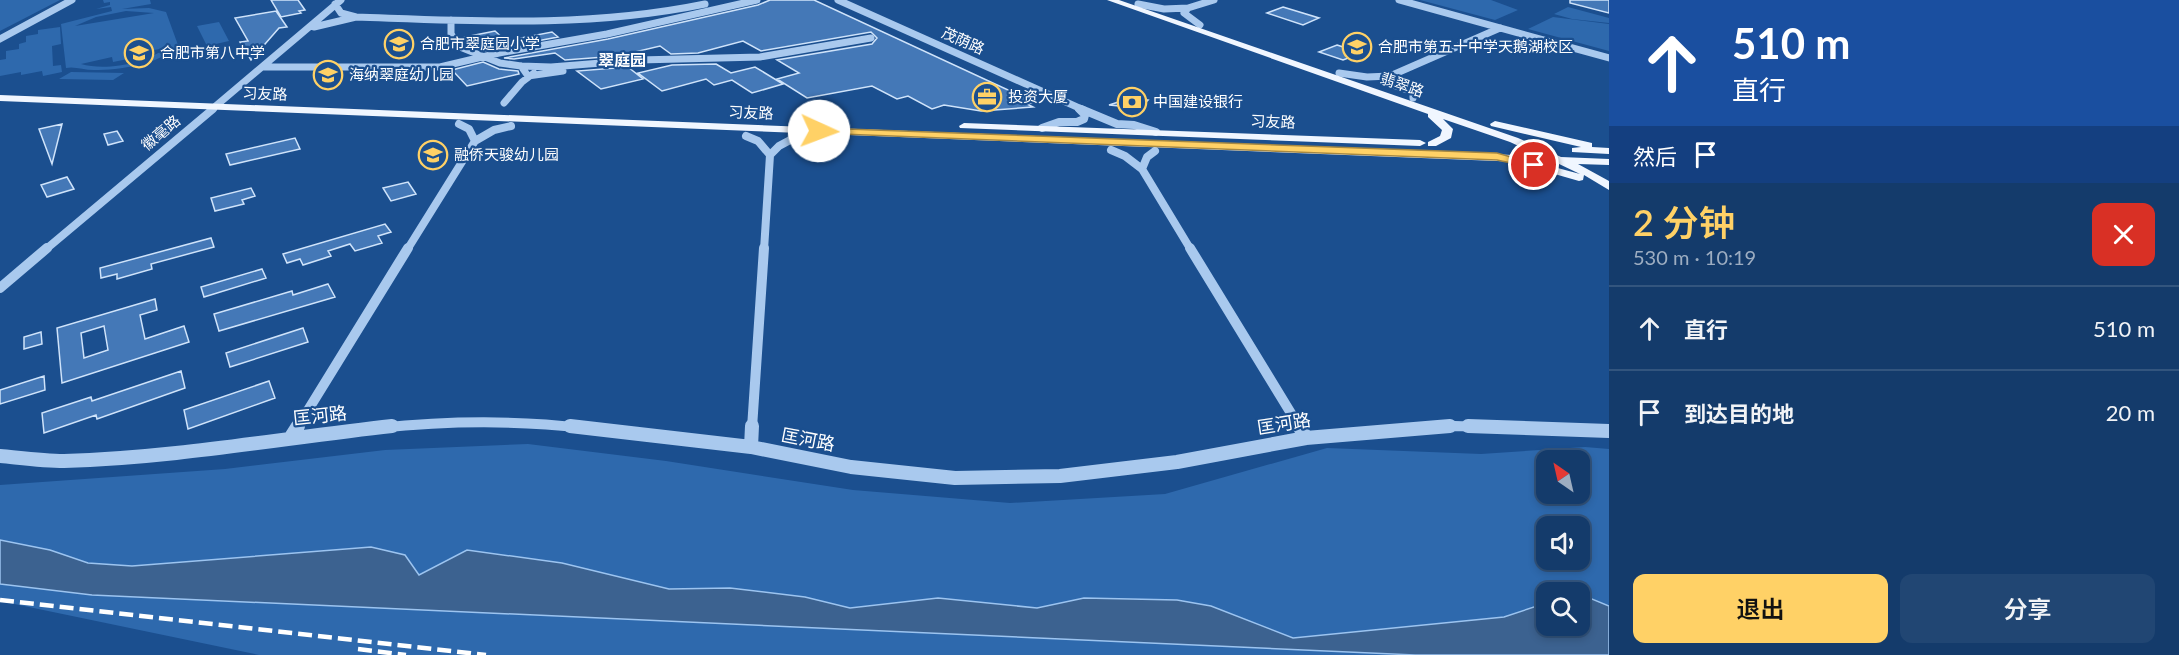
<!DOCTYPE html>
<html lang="zh">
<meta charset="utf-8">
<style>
:root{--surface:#143b6b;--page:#214673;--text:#f1f3f6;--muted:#9dadc1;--line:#33557e;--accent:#ffd166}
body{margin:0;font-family:Lato,"Noto Sans SC",sans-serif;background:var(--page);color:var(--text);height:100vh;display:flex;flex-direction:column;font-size:22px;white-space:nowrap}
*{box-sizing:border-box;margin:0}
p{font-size:20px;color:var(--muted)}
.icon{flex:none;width:33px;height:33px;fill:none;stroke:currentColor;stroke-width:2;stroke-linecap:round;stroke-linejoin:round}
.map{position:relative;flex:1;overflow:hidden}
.panel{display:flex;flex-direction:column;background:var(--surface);width:570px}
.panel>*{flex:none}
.banner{background:#1a4fa0;color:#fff;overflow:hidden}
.needle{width:39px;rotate:326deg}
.fabs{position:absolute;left:1536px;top:450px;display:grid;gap:12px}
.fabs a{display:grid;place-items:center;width:54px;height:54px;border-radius:12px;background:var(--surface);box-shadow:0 3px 9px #0003,0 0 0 2px var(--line);font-size:30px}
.pin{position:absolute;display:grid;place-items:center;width:51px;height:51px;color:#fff;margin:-26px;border:3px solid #fff;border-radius:50%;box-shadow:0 2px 6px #0007}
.me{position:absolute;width:66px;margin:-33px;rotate:92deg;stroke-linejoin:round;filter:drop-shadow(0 0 4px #0008)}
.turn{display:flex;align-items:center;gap:21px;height:126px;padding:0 24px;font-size:27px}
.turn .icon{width:78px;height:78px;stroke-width:2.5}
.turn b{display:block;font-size:42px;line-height:51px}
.then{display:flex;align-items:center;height:57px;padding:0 24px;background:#0003;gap:12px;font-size:22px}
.round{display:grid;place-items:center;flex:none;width:63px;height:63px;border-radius:12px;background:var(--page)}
.head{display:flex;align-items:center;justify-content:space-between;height:102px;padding:0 24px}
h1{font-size:36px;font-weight:600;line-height:45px;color:var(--accent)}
.primary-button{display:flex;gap:12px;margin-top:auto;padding:12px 24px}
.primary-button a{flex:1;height:69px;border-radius:12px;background:var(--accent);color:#111;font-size:24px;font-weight:600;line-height:69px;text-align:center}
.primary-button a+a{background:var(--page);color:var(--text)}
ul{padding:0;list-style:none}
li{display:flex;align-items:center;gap:18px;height:84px;padding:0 24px;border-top:2px solid var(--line)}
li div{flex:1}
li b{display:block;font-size:22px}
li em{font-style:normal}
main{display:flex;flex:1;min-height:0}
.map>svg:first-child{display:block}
.green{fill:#2e69ad;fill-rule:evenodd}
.water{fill:#3c6290;stroke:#9cc4f0;stroke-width:1.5}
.building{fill:#4478b7;stroke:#cfe3fa;stroke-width:1.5;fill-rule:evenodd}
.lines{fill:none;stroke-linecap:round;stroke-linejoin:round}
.minor-far3{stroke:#a9c9ee;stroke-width:7}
.minor-far2{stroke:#a9c9ee;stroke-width:8}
.minor-far1{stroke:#a9c9ee;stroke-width:10}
.minor{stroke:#a9c9ee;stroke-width:14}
.major{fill:#f0f6ff;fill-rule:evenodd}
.rail{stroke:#fff;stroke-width:4.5;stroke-dasharray:14 6;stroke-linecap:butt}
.route{fill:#ffd166;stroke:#a68842;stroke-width:1.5}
.labels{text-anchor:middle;stroke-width:4.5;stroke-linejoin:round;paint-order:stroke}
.far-street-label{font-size:15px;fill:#fff;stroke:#1b4f8f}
.far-poi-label{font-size:15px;fill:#fff;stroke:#1b4f8f;text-anchor:start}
.far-neighbourhood-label{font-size:16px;font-weight:bold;fill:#fff;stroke:#1b4f8f}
.street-label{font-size:18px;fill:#fff;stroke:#1b4f8f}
</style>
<main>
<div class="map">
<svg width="1609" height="655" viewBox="0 0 1609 655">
<rect width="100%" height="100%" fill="#1b4f8f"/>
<!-- green -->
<path class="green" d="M0,0h60l-60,31z
M103,0h47l1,4 -29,5 27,-1 17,4 12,33c-18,20 -59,25 -84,25 -10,0 -20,-4 -28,-2l-5,-44 51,-13 -1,-4 -15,2 14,-4v-3l-6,1zM126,11l28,2 -79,13 21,-9zM166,48c-21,16 -61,23 -85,16l31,-7 1,5 35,-7v-4z
M1420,0h71l27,10 -23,10z
M1568,7l41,11v5l-37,-4 -18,-5z
M1553,17l56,7v27l-81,-22z
M219,22l10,19 -22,5 -10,-20z
M60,27l1,17 -9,2 1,20 8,-1 1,7 -19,4 -1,-5 -21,4v-3l-21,4v-16l6,-1v-8l13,-2v-5l7,-2v-6l12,-2v-4z
M71,72l53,1 -11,7 -54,-1z
M528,444l138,17 187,29 157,13 155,-9 162,-46 154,6 104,-7 24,2v206h-1350l-259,-54v-116l225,-16 160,-19zM1546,460h34v34h-34zM1546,526h34v34h-34zM1546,592h34v34h-34z"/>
<!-- water -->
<path class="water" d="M0,540l50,10 38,13 44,3 239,-19 34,8 14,20 48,-25 95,13 107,26 61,-1 75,9 45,11 88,-10 99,10 47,-10 93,2 34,6 82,32 211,-21 42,-14v23h34v-32l29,12v49h-194l-1323,-60 -92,-11z"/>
<!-- building -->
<path class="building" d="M271,0h27l7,10 -6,1 2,2 -20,4z
M770,0h44l220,102 -7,2 6,3 -52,4 -37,-6 -12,4 -24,-13 -11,3 -25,-13 -65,12 -30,-19 22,-6 -22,-13 95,-16 5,-6 -6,-6 -110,19 -18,-10 -45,12 -27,1 -11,-8 -42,10 -53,4 -10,-7 -41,6 -10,-1 104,-19 150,-34z
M1570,0h39v13l-39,-10z
M1283,7l36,11 -16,7 -36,-12z
M276,11l11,16 -8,1 -28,32 -11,-18 8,-1 -13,-23z
M495,31l11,10 46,-9 6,5 -74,14 -7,-3 -12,-11z
M1337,45l25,8 -19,7 -24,-8z
M483,62l16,7 19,2 1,3 -52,12 -15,-16z
M716,64l15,9 24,-6 28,17 -31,9 -20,-13 -18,5 -8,-6 -44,12 -24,-18 34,-8z
M628,67l15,12 -42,10 -24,-18z
M1131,98l17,2 -8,8 -31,-3z
M62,124l-10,40 -13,-35z
M117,131l6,10 -15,4 -4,-11z
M295,138l5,11 -70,16 -4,-11z
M67,177l7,12 -27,8 -6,-12z
M408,182l8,12 -25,7 -8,-13z
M251,188l4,8 -13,4 2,4 -29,7 -4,-13z
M385,224l6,8 -13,4 4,7 -27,8 -5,-7 -22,7 3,5 -28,9 -3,-6 -13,4 -4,-9z
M211,238l3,9 -63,17 1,5 -35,10v-5l-16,4 -1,-10z
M262,269l4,9 -62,19 -3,-10z
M328,284l7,13 -116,34 -5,-17 78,-23 1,4z
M155,299l2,11 -17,5 5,24 39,-13 5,16 -127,41 -5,-55zM104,326l4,24 -24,8 -3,-25z
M303,328l5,14 -78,25 -4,-14z
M41,332l1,12 -18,5v-12z
M181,371l4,17 -88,31 -1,-4 -52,18 -2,-20 49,-16 1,4z
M44,376l1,14 -45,14v-14z
M269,381l6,17 -87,31 -4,-19z"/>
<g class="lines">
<!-- minor-far3 -->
<path class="minor-far3" d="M838,0l239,107
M1399,0l210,58
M1138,4l26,5 24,-1 -4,5 16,12
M1188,8l26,-8
M356,17c119,4 232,11 349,-13
M451,20v14l9,13 40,16 21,3 30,1 88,-7 121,-3 111,-19
M314,27l42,-10 -15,-4 -6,-9
M0,39l72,-39
M521,66l7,10 35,-5
M262,67h178l59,-14 108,-19 150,-34
M1339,73l28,4 23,-1 3,9 20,7v6
M1390,76l110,-48
M504,103l18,-21 12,-9
M211,110l130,-110
M1080,110l-3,-3 7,3"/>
<!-- minor-far2 -->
<path class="minor-far2" d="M1081,109l36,15 17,1 22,7
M459,124l10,5 6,12 19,-11 17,-4
M1042,128l17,-6h18l7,-3 1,-4 -6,-6
M746,136l12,5 12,14 9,-9 15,-8
M1111,150l14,6 17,13 5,-12 8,-6
M1142,169l49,81
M45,250l168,-141
M407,250l68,-109
M764,250l6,-95"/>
<!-- minor-far1 -->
<path class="minor-far1" d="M1190,248l110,180
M0,288l47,-40
M297,428l111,-180
M378,428c68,-7 137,-8 205,0
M752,428l12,-180
M1431,428l24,-2 59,2"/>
<!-- minor -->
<path class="minor" d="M570,426l181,21 100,20 104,11 105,-2 117,-14 129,-24 144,-12
M1299,426l7,12
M1468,426l141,5
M291,437l7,-11
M751,447l1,-21
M0,456c21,2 43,5 64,5 110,-3 219,-23 328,-35"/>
<!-- major -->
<path class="major" d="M1107,0h12l399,138 43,19 48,2v6l-31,-1 31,17v9l-25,-15 -1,5 -4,1 -56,-16 -1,-3 -1522,-61v-6l1540,61 -30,-14 -67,-23 10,10 -2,9 -15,8h-8v-4l12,-6 2,-6 -14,-13v-3zM1539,163h18l23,11z
M1495,121l97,22v4l17,1v6l-37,-2v-4l9,-1 -90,-21 -1,-2z
M964,123l456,17 6,3 -6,3 -460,-18 -1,-2z"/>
<!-- rail -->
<path class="rail" d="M0,600l486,55
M358,649l48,6"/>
</g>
<!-- route -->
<path class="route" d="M819,128l678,25 42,12 -5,3 -37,-8 -681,-27v-4z"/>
<!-- icons -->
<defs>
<g id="school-ring" transform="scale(1.5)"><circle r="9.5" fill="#1b4f8f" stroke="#ffd166" stroke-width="1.5"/><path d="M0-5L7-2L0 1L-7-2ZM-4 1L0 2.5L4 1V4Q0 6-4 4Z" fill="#ffd166"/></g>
<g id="office-ring" transform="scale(1.5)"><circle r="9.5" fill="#1b4f8f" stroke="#ffd166" stroke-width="1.5"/><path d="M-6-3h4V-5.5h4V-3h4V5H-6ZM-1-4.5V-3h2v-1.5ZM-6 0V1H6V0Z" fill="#ffd166"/></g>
<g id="bank-ring" transform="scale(1.5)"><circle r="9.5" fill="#1b4f8f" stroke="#ffd166" stroke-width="1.5"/><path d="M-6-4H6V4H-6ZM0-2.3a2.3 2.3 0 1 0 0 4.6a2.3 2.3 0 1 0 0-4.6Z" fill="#ffd166"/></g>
</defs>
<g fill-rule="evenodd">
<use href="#school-ring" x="399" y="44"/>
<use href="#school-ring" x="1357" y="47"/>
<use href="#school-ring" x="139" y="53"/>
<use href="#school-ring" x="328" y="75"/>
<use href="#office-ring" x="987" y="97"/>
<use href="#bank-ring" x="1132" y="102"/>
<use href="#school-ring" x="433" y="155"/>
</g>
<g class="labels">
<!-- far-street labels -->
<g class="far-street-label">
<text transform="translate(963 41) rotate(24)" y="5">茂荫路</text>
<text transform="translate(1402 85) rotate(19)" y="5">翡翠路</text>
<text transform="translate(265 94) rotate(2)" y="5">习友路</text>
<text transform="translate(751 113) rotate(2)" y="5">习友路</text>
<text transform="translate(1273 122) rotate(2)" y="5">习友路</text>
<text transform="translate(161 133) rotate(-40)" y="5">徽毫路</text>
</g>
<!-- far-poi labels -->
<g class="far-poi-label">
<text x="420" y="49">合肥市翠庭园小学</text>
<text x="1378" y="52">合肥市第五十中学天鹅湖校区</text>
<text x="160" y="58">合肥市第八中学</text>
<text x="349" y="80">海纳翠庭幼儿园</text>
<text x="1008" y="102">投资大厦</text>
<text x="1153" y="107">中国建设银行</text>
<text x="454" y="160">融侨天骏幼儿园</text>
</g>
<!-- far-neighbourhood labels -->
<g class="far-neighbourhood-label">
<text x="622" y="66">翠庭园</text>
</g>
<!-- street labels -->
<g class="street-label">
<text transform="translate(320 416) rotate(-6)" y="6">匡河路</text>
<text transform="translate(1284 424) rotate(-9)" y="6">匡河路</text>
<text transform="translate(808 440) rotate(11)" y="6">匡河路</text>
</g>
</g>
</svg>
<div class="fabs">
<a><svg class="needle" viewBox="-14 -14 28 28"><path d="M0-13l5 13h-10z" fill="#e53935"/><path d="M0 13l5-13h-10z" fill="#9dadc1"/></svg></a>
<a><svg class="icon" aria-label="sound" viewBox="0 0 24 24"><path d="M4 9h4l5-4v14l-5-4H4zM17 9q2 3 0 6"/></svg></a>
<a><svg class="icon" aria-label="search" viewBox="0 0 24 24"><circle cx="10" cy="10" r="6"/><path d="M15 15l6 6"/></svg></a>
</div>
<div class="pin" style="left:1534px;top:165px;background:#d93025"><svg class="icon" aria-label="arrive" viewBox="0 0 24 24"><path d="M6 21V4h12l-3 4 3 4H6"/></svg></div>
<svg class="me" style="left:819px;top:131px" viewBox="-20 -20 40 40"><circle r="19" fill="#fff"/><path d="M0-13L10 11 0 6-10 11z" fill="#ffd166"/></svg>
</div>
<section class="panel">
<div class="banner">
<div class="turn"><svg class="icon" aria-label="ahead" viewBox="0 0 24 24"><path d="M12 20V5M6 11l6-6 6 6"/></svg><div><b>510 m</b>直行</div></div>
<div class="then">然后<svg class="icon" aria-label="arrive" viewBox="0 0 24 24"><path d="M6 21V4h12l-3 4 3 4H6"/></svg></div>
</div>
<div class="head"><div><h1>2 分钟</h1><p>530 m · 10:19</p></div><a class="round" style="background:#d93025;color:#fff"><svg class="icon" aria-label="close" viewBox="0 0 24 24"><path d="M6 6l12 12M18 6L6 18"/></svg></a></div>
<ul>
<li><svg class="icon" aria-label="ahead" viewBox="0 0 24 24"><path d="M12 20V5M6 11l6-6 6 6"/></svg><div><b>直行</b></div><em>510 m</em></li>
<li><svg class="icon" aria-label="arrive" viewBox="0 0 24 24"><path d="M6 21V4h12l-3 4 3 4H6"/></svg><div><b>到达目的地</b></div><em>20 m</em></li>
</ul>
<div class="primary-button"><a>退出</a><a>分享</a></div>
</section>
</main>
